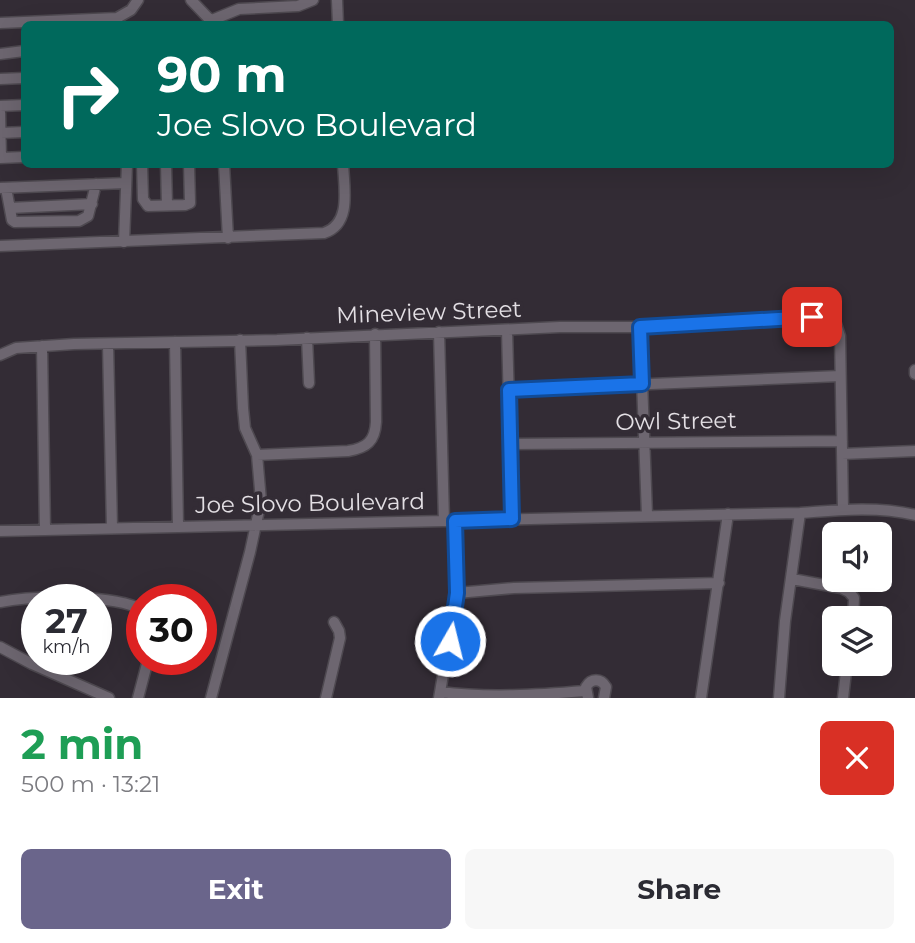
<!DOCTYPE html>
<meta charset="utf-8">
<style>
:root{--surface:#fff;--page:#f7f7f7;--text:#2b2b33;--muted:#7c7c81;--accent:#6a658b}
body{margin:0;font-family:Montserrat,sans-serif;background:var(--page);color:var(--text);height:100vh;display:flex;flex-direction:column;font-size:26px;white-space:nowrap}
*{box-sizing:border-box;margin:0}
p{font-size:23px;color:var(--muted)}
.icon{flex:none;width:38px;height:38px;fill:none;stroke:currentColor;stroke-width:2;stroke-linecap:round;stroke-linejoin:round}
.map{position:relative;height:698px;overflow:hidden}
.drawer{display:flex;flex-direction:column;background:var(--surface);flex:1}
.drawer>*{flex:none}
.hud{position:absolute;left:21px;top:21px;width:873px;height:147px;border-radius:10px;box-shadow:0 7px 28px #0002;background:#00695c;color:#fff;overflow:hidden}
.tools{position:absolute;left:822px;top:522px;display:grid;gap:14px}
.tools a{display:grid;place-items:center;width:70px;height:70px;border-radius:10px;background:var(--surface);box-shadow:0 7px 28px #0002;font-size:35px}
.speed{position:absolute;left:21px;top:584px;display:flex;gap:14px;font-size:35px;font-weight:700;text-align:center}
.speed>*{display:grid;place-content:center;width:91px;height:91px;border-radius:50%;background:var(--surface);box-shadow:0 7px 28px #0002;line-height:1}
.speed small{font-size:18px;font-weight:400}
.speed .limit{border:10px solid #d22;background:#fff;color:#111}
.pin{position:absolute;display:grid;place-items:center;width:60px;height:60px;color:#fff;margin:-30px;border-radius:14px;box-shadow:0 4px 10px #0006}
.me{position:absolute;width:77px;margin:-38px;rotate:8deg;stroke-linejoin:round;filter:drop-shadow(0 0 5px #0008)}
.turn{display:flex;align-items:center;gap:24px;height:147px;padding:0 21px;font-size:32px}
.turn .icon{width:91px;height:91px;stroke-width:2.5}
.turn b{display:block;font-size:49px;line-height:60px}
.round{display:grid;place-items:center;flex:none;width:74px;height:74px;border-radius:10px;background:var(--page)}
.overview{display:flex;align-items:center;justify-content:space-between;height:119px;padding:0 21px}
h1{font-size:42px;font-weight:700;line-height:52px;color:#1e9e55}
.button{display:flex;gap:14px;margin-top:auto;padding:14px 21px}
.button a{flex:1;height:80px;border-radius:10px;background:var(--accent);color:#fff;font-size:28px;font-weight:700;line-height:80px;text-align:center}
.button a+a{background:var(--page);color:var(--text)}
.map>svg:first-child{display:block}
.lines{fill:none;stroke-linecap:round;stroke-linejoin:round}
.minor-casing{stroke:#4e4950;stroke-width:13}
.minor{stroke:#6d6670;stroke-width:10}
.route-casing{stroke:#114b97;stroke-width:18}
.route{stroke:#1a73e8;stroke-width:12}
.labels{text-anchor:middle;stroke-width:7;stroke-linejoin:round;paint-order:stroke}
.street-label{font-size:23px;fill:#e3dfe4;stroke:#332c35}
</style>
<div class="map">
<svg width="915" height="698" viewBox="0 0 915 698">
<rect width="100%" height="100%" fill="#332c35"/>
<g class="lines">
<!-- minor casing -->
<g class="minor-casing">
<path id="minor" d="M191,0l23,24
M337,0l1,24
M212,20l27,-11 59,-3 15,-6
M0,23l117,-5 14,-8 7,-10
M0,54l24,-3
M0,79l24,-1
M0,106l24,-1
M0,112l1,46
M1,133l23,-1
M0,158l24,-1
M142,164l1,35 5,7 37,-1 5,-2 -1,-39
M166,164l1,41
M224,164l4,74
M0,188l126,-5
M6,188l6,32 3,2 64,-1 9,-5 8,-32
M10,208l82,-4
M124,242l3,-78
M0,246l324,-13c28,-9 20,-45 19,-69
M640,327l7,188
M507,330l5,189
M439,332l5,189
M307,338l2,45
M175,342l3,185
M108,344l4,184
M42,346l3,184
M0,355l16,-7 58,-4 203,-4 283,-13h80l188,-10 7,4 5,15 3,173
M915,370v4
M509,390l331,-14
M511,444l331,-3
M842,454l73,-3
M257,455l91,-4c19,-3 27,-10 28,-29l-1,-88
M0,531l800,-18c38,-3 77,-7 115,2
M792,579l49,9 8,4 5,6 -1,20
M457,593l57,-5 205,-5
M0,602c31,-6 116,-8 142,8
M0,647l32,17 77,34
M440,692c48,6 97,3 145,-1
M138,698l10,-38
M211,698l39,-146 11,-51 -4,-46 -12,-27 -2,-20 -3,-68
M326,698l14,-60 -1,-7 -5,-9
M439,698l18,-105 -2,-72
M588,698l-2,-11c5,-9 15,-9 20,0l-2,11
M701,698l27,-184
M779,698l6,-77 15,-108
M843,698l4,-35"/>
</g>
<!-- minor -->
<use href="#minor" class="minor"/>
</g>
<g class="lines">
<!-- route casing -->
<g class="route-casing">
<path id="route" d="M450,641l7,-48 -2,-72 57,-2 -3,-129 133,-6 -2,-57 172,-10"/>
</g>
<!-- route -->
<use href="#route" class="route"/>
</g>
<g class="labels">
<!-- street labels -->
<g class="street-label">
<text transform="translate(429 312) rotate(-2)" y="8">Mineview Street</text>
<text transform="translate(676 421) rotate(-1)" y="8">Owl Street</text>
<text transform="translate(310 503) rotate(-1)" y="8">Joe Slovo Boulevard</text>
</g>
</g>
</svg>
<div class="tools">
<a><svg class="icon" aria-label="sound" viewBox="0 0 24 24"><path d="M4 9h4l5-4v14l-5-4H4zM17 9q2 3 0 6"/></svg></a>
<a><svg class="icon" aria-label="layers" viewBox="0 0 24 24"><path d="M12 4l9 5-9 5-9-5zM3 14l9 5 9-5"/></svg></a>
</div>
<div class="speed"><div>27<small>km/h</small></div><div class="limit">30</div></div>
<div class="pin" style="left:812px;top:317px;background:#d93025"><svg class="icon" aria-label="arrive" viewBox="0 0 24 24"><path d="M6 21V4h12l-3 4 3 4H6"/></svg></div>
<svg class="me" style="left:450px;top:641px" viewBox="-20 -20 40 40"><circle r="17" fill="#1a73e8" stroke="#fff" stroke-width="3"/><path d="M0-11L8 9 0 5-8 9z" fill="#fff"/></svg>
<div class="hud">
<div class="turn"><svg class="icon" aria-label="right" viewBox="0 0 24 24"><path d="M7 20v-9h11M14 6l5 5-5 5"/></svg><div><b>90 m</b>Joe Slovo Boulevard</div></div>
</div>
</div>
<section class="drawer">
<div class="overview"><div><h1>2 min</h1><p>500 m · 13:21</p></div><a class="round" style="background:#d93025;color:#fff"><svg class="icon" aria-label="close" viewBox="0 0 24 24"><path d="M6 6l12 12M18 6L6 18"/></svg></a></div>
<div class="button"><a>Exit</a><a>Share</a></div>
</section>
